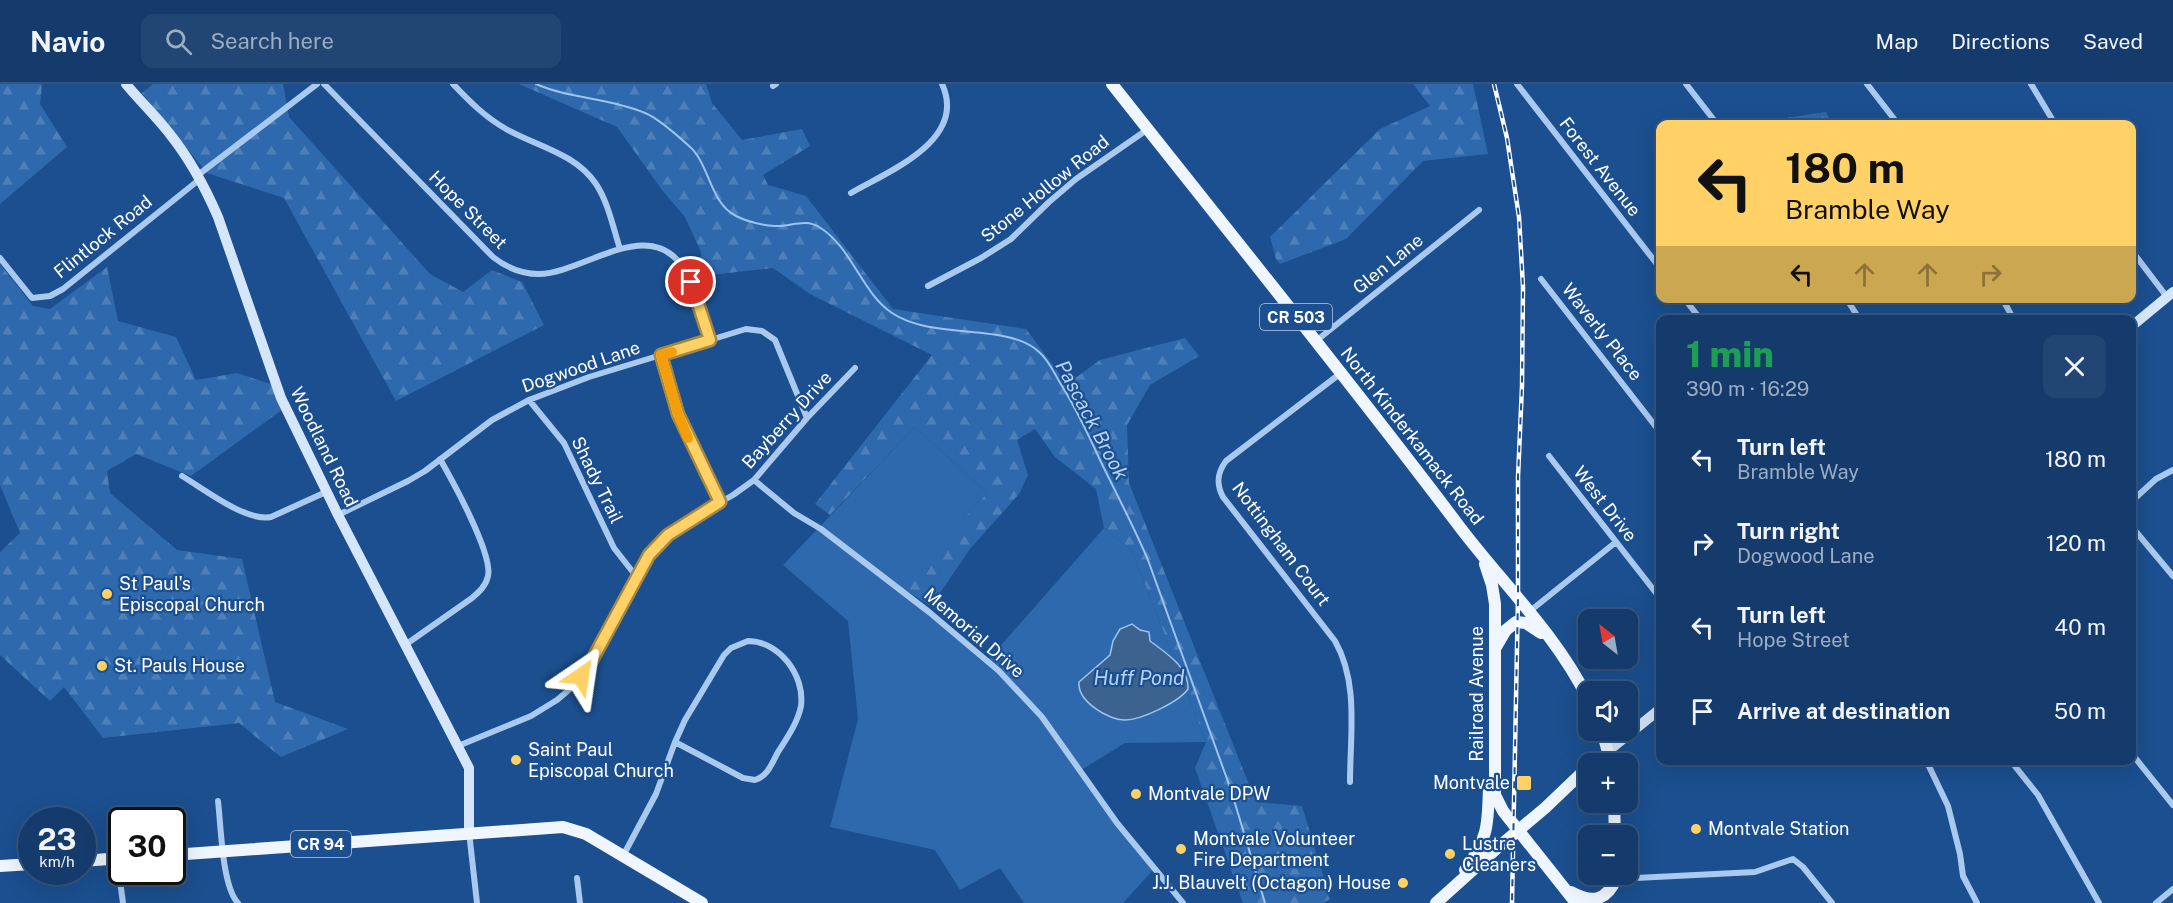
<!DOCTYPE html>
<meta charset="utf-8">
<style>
:root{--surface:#143b6b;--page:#214673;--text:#f1f3f6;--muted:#9dadc1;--line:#33557e}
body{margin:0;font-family:"Public Sans",sans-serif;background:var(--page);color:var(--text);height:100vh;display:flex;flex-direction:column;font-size:22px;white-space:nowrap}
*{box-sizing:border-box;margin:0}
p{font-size:20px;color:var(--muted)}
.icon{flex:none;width:33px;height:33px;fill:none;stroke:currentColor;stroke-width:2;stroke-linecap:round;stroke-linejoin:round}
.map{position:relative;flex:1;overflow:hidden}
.panel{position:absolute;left:1656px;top:231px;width:480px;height:450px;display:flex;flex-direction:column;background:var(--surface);border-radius:12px;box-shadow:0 6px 24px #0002,0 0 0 2px var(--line)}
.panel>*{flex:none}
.banner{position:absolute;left:1656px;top:36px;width:480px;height:183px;border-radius:12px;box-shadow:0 6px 24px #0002,0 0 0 2px var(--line);background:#ffd166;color:#111;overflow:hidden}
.needle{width:39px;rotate:329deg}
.buttons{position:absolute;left:1578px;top:525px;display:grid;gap:12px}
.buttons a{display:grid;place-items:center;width:60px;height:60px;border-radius:12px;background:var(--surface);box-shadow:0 6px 24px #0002,0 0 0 2px var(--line);font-size:30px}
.speed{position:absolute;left:18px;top:723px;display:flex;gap:12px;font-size:30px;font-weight:700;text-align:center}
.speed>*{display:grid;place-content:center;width:78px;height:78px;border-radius:50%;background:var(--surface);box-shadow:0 6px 24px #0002,0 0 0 2px var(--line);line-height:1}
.speed small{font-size:15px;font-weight:400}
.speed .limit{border:3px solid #111;border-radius:9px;background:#fff;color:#111}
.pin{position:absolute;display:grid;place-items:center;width:51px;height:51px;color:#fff;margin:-26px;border:3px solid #fff;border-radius:50%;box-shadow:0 2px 6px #0007}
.me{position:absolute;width:66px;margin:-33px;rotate:32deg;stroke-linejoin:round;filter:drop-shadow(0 0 4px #0008)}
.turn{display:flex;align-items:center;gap:21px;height:126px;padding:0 30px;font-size:27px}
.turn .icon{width:78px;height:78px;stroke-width:2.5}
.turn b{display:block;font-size:42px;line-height:51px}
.lanes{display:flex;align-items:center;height:57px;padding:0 30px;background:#0003;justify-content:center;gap:30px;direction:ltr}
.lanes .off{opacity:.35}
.round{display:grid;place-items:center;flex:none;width:63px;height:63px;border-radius:12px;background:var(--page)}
.overview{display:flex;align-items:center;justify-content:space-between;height:102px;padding:0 30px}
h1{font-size:36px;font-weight:800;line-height:45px;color:#1e9e55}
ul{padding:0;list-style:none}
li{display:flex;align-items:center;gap:18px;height:84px;padding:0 30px}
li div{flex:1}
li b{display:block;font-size:22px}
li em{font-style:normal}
header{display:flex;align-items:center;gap:36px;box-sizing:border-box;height:84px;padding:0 30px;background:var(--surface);border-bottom:2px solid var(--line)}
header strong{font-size:28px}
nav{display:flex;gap:33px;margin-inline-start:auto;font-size:21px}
.search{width:420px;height:54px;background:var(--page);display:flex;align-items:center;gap:15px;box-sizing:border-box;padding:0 21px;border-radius:12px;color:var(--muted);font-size:22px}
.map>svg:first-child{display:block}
.forest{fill:url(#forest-firs)}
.green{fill:#2e69ad}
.water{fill:#3c6290;stroke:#9cc4f0;stroke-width:1.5}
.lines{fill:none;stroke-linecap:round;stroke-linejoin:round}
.stream{stroke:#9cc4f0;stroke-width:2}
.street{stroke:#a9c9ee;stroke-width:6}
.secondary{stroke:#d6e6fa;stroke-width:10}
.primary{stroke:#f0f6ff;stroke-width:12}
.rail-casing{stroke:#fff;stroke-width:4.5}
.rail{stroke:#1b4f8f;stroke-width:2;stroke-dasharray:7;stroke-linecap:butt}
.route-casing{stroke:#a68842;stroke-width:15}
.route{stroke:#ffd166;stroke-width:10}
.slow{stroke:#f59e0b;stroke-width:10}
.poi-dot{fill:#ffd166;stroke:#1b4f8f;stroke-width:2}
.labels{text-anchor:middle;stroke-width:4.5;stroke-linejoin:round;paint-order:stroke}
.shield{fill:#1b4f8f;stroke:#bbcadd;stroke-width:1.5}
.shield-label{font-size:16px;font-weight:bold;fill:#fff}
.street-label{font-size:18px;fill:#fff;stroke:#1b4f8f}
.poi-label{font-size:18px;fill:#fff;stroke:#1b4f8f;text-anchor:start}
.water-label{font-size:20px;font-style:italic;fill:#b5d3f5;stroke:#1b4f8f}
</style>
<header>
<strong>Navio</strong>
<div class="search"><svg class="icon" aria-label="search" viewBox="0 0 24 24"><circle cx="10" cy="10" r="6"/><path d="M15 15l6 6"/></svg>Search here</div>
<nav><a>Map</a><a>Directions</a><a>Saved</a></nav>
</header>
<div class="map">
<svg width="2173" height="819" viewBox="0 0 2173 819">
<defs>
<pattern id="forest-firs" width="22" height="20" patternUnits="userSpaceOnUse" patternTransform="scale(1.5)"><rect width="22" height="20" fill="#2e69ad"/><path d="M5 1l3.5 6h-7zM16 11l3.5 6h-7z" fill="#4d80b9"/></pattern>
</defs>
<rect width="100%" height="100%" fill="#1b4f8f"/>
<!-- forest -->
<path class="forest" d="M0,0h42l-2,20 27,43 -67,57z
M153,0h130l6,33 141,157 33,18 29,-22 30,12 22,43 -148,76 -112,-203 -77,-25 -65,-80z
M519,0h187l6,19 30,37 60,-11 8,17 -47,29 5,10 38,11 87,113 133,20 41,55 33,-24 85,-22 14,18 -49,29 -23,40 2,58 127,319 46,4 28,93 -7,4h-80l-48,-135 11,-26 -74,-191 -28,-23 -8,-39 -41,-32 -20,-28 -18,11 11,35 -9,19 -49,55 -39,57 -31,-19 87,-94 -72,-66 -85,88 -15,-11 117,-149 -122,-61 -37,-26 -71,8 -1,-24 -16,-35 -23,-27 -45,-63z
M1413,0h60l15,70 -65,7 -77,78 -66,25 -4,-5 -6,-22 110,-108 50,-23z
M1826,28l6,12h-60v-4z
M0,180l33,42 17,3 57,-42 11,54 58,16 20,43 41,-7 40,13 9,21 -95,69 -55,-22 -29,17 3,22 67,57 65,9 33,143 73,27 -67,28 -42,-34 -136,15 -39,-51 -14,14 -50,-46v-103l20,-19 -20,-48z"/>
<!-- green -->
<path class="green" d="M915,343l72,66 -87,95 88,72 116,-132 28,23 74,191 -81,1 -47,29 76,97 -31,34h-99l-24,-35 -40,22 -25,-40 -105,-23 28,-108 -10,-98 -65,-56z"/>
<!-- water -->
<path class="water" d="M1132,540l8,6 9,2 1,9c16,12 39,26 38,48 -9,13 -47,31 -63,31 -17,0 -48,-19 -46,-38l31,-27 3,-14 7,-12z"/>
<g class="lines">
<!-- stream -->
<path class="stream" d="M536,0c34,15 74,14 109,29 13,5 33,23 44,33 21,18 20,56 47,70 12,6 25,9 39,10 15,1 30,-8 44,1 33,20 42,65 73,86 42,28 115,9 147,39 10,8 16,23 23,34 15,24 27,50 39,76 16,33 33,65 47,98l83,230 34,113"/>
<!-- street -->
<path class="street" d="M324,0l169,173c14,11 28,17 46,17 47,-1 114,-64 149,1 10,19 15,44 22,65
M453,0c16,17 32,33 53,45 30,17 69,24 90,55 12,18 17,43 24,65
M1517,0l143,184
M1686,0l31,40
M1867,0l31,40
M2031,0l24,40
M773,2l3,-2
M198,91l119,-91
M851,109c38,-22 117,-53 91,-109
M2132,167l35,46
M0,174l32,40 18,-2 13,-7 137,-110
M1541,195l119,153
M928,202l53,-28 30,-19 38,-37 27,-23 72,-50
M1684,214l17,22
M1846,214l14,22
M2002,214l12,22
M1316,257l163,-131
M661,271l17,59 42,88
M1341,289l-115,88c-9,12 -10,23 -3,36l112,144c24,42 15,94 15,141
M529,316l35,43 50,105 22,28
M1549,372l111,142
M182,392c22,13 64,46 89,41l55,-25
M754,396l40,33 27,16 108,83 70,59 43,46 75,106 66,80
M2132,417l24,-22 17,-9
M338,431l70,-34 17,-10 67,-51 37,-20 60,-23 157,-48 16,2 13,9 32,78
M2132,443l41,49
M1530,527l86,-69
M748,557c31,0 57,34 53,65 -3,16 -14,32 -23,46 -6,11 -10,24 -23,28l-12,-2 -68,-36 10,-22 39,-65 7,-7z
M405,561l67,-47c7,-6 14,-12 16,-22 5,-22 -36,-96 -48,-117
M458,662l73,-30 26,-16 13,-11 21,-27 58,-107 19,-20 16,-12 49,-28 21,-15 53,-62 48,-50
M2132,670l41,51
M1926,676l22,46 12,48 3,22 14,27
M2010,676l28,35 61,108
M218,717c3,24 4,86 20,102
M469,748l8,71
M623,772l33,-62 19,-52
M117,775l6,44
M577,794l3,25
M1616,795l139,-7 38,-13 10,8 29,36
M2156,819l17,-14"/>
<!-- secondary -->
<path class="secondary" d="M126,0c14,17 30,32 43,49 21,26 36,54 49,84l63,181 57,117 131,253v64
M2132,242l41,-34
M1608,667l52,-42"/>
<!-- primary -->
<path class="primary" d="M1112,0c116,147 234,292 347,442 43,57 97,108 129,173
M1485,480l7,21 3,19v191l8,16 73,92
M1496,563l10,-17 10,-8 10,1 15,10
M1602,646l9,34
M1614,718l1,34
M172,771l391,-28 23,7 116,69
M82,777l40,-3
M0,782l32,-2
M1465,786c24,-32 23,-47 24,-85
M1571,808c20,11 35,10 45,-13
M1436,819l60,-54 49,-41 43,-41"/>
<!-- rail casing -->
<g class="rail-casing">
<path id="rail" d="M1494,0l13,54 12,79 4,70 -1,99 -4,91v120l-6,306"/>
</g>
<!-- rail -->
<use href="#rail" class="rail"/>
</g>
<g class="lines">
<!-- route casing -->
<g class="route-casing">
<path id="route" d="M581,592l10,-14 58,-107 19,-20 52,-33 -42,-88 -17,-59 49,-15 -19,-58"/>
</g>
<!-- route -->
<use href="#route" class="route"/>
<!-- slow -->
<path class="slow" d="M672,268l-11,3 17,59 10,24"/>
</g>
<!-- markers -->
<g class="poi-dot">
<circle cx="107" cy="510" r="6"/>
<circle cx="102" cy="582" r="6"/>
<circle cx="516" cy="676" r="6"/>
<rect x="1516" y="691" width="16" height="16" rx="3"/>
<circle cx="1136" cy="710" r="6"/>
<circle cx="1696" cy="745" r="6"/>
<circle cx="1181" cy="765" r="6"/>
<circle cx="1450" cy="770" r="6"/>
<circle cx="1403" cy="799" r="6"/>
</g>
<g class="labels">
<!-- shield labels -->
<g class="shield">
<rect x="1260" y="220" width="72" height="26" rx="4.5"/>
<rect x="291" y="747" width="60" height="26" rx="4.5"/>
</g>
<g class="shield-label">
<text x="1296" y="239">CR 503</text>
<text x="321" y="766">CR 94</text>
</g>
<!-- street labels -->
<g class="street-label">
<text transform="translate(1600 83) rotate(52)" y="6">Forest Avenue</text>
<text transform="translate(1045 105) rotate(-39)" y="6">Stone Hollow Road</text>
<text transform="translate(468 126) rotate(45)" y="6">Hope Street</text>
<text transform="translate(103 153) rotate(-39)" y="6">Flintlock Road</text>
<text transform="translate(1388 180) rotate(-39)" y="6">Glen Lane</text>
<text transform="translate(1602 248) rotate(52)" y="6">Waverly Place</text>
<text transform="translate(581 283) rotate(-19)" y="6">Dogwood Lane</text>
<text transform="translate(787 336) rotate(-48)" y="6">Bayberry Drive</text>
<text transform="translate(1412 352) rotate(52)" y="6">North Kinderkamack Road</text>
<text transform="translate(324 363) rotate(64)" y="6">Woodland Road</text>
<text transform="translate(597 396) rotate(64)" y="6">Shady Trail</text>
<text transform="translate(1605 420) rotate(52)" y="6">West Drive</text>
<text transform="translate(1281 460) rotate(53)" y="6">Nottingham Court</text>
<text transform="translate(974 549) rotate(41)" y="6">Memorial Drive</text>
<text transform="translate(1477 610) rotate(-90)" y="6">Railroad Avenue</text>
</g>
<!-- poi labels -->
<g class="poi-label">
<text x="119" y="506">St Paul's<tspan x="119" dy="21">Episcopal Church</tspan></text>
<text x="114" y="588">St. Pauls House</text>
<text x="528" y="672">Saint Paul<tspan x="528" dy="21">Episcopal Church</tspan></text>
<text x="1510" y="705" text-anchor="end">Montvale</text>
<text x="1148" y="716">Montvale DPW</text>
<text x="1708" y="751">Montvale Station</text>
<text x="1193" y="761">Montvale Volunteer<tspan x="1193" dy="21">Fire Department</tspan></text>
<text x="1462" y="766">Lustre<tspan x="1462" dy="21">Cleaners</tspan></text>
<text x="1391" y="805" text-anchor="end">J.J. Blauvelt (Octagon) House</text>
</g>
<!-- water labels -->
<g class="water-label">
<text transform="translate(1092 336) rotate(62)" y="7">Pascack Brook</text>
<text x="1139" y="601">Huff Pond</text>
</g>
</g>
</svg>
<div class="buttons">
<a><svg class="needle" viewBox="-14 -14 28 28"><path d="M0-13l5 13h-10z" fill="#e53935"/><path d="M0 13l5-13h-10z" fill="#9dadc1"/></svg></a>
<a><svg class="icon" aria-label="sound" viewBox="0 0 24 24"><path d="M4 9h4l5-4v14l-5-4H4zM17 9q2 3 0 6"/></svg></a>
<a>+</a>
<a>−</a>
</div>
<div class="speed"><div>23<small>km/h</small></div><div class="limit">30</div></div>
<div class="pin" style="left:691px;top:198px;background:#d93025"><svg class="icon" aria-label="arrive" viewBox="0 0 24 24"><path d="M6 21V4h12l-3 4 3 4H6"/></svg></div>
<svg class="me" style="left:581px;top:592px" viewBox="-20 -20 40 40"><path d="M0-17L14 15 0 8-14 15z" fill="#ffd166" stroke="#fff" stroke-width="4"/></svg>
<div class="banner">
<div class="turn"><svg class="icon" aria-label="left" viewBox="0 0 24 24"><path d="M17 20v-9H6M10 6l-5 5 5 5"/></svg><div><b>180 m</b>Bramble Way</div></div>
<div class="lanes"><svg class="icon" aria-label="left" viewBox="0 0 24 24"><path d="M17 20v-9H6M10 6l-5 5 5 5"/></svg><svg class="icon off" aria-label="ahead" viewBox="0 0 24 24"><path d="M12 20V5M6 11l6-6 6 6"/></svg><svg class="icon off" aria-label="ahead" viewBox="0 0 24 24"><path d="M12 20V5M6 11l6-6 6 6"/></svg><svg class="icon off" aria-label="right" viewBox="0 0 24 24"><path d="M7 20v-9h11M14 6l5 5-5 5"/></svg></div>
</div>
<section class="panel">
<div class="overview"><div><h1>1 min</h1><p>390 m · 16:29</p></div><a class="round"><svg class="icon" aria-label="close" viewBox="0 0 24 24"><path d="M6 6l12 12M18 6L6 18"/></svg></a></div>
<ul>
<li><svg class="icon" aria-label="left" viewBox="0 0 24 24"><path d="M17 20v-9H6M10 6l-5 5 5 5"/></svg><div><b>Turn left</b><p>Bramble Way</p></div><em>180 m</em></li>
<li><svg class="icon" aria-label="right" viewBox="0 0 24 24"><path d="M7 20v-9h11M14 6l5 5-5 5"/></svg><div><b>Turn right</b><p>Dogwood Lane</p></div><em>120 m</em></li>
<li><svg class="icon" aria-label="left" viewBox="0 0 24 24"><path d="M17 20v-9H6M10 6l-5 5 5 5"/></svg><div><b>Turn left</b><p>Hope Street</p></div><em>40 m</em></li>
<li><svg class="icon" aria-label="arrive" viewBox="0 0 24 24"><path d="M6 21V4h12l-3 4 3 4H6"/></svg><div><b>Arrive at destination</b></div><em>50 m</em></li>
</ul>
</section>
</div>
